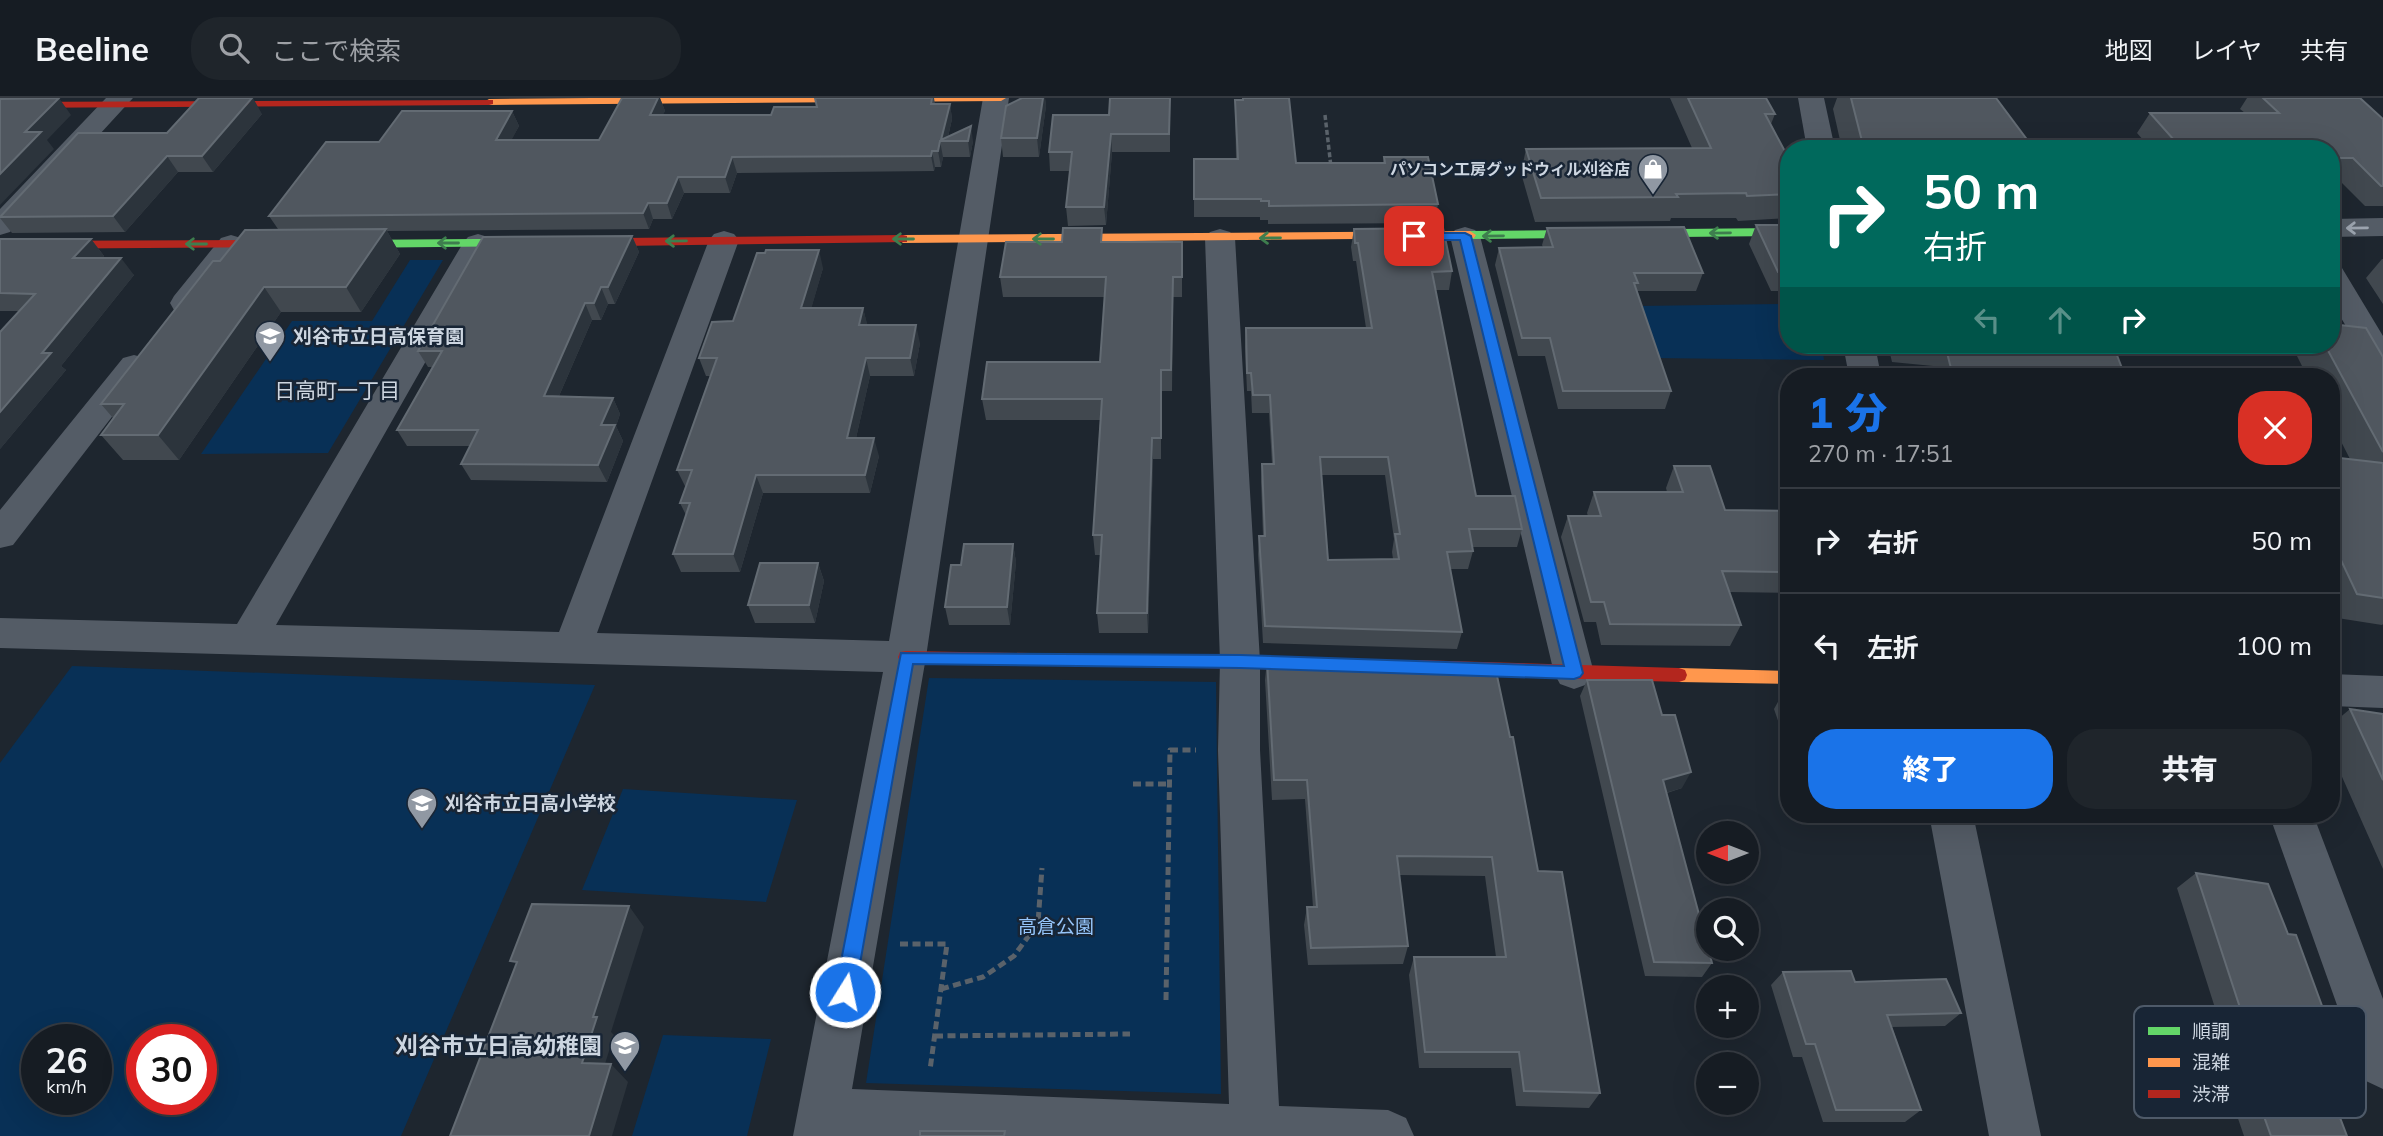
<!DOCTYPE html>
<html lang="ja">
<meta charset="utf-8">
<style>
:root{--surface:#161c23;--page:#1f252b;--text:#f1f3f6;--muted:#9ea1a6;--line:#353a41;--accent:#1a73e8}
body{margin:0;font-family:Mulish,"Noto Sans JP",sans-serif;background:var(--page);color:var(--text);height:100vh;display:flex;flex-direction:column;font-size:26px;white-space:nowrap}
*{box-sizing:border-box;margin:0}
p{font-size:23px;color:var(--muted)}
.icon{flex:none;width:38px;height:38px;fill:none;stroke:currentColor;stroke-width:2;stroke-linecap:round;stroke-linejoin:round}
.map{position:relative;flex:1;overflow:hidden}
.panel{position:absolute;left:1780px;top:270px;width:560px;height:455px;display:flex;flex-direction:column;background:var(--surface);border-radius:28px;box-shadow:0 7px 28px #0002,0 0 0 2px var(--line)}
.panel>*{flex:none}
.top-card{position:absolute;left:1780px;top:42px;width:560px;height:214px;border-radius:28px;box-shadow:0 7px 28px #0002,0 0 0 2px var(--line);background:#00695c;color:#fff;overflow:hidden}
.needle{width:46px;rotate:270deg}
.controls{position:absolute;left:1696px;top:723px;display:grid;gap:14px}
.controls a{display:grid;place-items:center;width:63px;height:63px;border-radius:50%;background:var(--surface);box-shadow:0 7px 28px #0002,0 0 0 2px var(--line);font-size:35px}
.speed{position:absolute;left:21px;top:926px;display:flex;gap:14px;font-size:35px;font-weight:700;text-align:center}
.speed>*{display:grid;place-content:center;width:91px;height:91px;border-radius:50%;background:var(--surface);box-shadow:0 7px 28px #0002,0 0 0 2px var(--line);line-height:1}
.speed small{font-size:18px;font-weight:400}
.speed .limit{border:10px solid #d22;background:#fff;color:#111}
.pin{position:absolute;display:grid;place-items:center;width:60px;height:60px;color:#fff;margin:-30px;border-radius:14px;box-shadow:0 4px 10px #0006}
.me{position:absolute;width:77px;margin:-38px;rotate:10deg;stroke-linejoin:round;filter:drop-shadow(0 0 5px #0008)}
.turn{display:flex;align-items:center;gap:24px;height:147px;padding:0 28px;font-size:32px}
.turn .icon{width:91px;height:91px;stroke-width:2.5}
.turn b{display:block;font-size:49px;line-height:60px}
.lanes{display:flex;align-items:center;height:66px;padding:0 28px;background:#0003;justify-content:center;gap:35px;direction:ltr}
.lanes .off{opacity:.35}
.round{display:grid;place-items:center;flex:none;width:74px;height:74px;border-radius:28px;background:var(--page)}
.head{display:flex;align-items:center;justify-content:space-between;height:119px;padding:0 28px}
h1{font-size:42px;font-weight:800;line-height:52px;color:var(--accent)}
.action{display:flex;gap:14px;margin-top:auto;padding:14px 28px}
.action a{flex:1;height:80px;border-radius:28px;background:var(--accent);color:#fff;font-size:28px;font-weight:800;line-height:80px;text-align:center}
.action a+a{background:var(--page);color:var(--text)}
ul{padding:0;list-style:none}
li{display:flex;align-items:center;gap:21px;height:105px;padding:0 28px;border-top:2px solid var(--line)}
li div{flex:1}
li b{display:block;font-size:26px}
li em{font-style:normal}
header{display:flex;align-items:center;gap:42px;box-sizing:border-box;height:98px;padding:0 35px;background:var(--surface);border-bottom:2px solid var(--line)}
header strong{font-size:33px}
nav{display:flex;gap:38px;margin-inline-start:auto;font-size:24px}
.search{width:490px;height:63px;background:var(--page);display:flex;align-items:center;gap:18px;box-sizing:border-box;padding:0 24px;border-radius:28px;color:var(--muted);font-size:26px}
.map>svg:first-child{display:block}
.green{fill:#083056;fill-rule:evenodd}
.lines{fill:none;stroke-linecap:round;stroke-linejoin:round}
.path-far1{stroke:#5a626a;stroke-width:3.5;stroke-dasharray:5 2.5;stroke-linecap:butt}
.path{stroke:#5a626a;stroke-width:5;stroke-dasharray:8 4.5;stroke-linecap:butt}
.street{fill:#545c66;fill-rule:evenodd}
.fast{fill:#63d668;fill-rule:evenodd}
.slow{fill:#ff974d;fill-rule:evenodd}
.jam{fill:#b3261e;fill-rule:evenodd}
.wall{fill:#41484f;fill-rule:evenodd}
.shaded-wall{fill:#2c343c}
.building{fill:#50575f;stroke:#636b73;stroke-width:2;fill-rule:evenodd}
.oneway{stroke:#9da5b0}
.oneway2{stroke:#3e7e4e}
.route{fill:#1a73e8;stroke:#114b97;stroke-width:2}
.labels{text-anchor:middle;stroke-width:5;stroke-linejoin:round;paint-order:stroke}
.far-poi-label{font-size:16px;font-weight:bold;fill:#cdd6e1;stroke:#182535;text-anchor:end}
.poi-label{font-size:19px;font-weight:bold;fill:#cdd6e1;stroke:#182535;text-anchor:start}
.park-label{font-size:19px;fill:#95c5fa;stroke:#182535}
.neighbourhood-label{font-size:21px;fill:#cdd6e1;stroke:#182535}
.near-poi-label{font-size:23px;font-weight:bold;fill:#cdd6e1;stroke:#182535;text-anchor:end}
.key{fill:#182535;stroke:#4e5a69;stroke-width:2}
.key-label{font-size:19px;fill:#cdd6e1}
</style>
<header>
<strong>Beeline</strong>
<div class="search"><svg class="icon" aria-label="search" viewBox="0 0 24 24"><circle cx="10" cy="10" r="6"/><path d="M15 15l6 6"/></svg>ここで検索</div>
<nav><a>地図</a><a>レイヤ</a><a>共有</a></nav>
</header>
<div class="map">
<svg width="2383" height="1038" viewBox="0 0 2383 1038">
<rect width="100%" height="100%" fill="#1e262f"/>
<!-- green -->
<path class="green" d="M410,162h33l-115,193 -127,1 91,-133h80z
M1788,206v41h34l2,15 -170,-2 -16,-52z
M72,568l523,19 -194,451h-401v-373zM37,942h59v59h-59zM142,942h59v59h-59z
M929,580l287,4 5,412 -355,-11z
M623,691l174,11 -31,102 -184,-12z
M663,937l108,4 -24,97h-115z"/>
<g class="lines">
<!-- path-far1 -->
<path class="path-far1" d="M1325,17l6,52"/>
<!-- path -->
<path class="path" d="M1133,686h35
M900,846h47l-17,126
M941,891l42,-12 31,-21 24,-33 4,-55
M1166,902l4,-250h26
M935,938l195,-2"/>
<!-- street -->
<path class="street" d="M106,0h27l-123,134 -10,3v-26z
M983,0h26l-83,559 -74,432 377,15 -11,-354 2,-89 -15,-423 5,-6 10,-3 10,3 5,6 25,423v89l19,356 109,4 18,8 8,18h-621l90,-464 -883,-24v-30l237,6 226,-381 5,-6 10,-3 10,3 5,6 -217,382 283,7 150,-392 5,-6 10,-3 10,3 5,6 -142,393 292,8z
M1798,0h26l11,51h-28z
M2383,120v18l-52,1v-18z
M1465,129l10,3 5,6 114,437 -6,11 -14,5 -14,-5 -6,-11 -104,-437 5,-6z
M231,137l10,3 5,6 -5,6 -45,60 -11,3 -11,-3 -4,-7 4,-7 47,-58z
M2331,168l11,2 41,68v38l-11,-4 -41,-69z
M1843,247h32l6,31h-32z
M134,257l11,3 5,8 -5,8 -132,171 -13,3v-38l123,-152z
M2331,576l52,2v32l-52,-2z
M1929,716h44l68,322h-52z
M2269,716h44l70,185v90l-17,-8 -8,-17z"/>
<!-- fast -->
<path class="fast" d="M1788,130v8l-318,3 -6,-4 6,-4z
M620,140l6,4 -2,3 -282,3 -6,-4 6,-4z"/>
<!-- slow -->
<path class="slow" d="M592,0h414l-5,3 -512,4 -5,-3 5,-3z
M1470,133l6,4 -2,3 -571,5 -6,-4 6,-4z
M1679,570l109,3v13l-109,-2 -6,-2 -2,-5 2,-5z"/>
<!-- jam -->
<path class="jam" d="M493,2v4l-4,1 -489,3v-6z
M903,137l4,1v6l-287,4 -6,-4 6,-4z
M285,142l4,1v6l-289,2v-8z
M906,553l412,7 6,1 2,5 -2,5 -6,1 -412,-7 -6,-1 -2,-5 2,-5z
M1416,562l263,8 6,2 2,5 -2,5 -6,2 -263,-8 -6,-2 -2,-5 2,-5z"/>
</g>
<!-- wall -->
<path class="wall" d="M622,0h38l5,13 -3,4h109l46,-8 -2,-9h119l1,6h15l2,15 -4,18 25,4 -3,16h-27l-2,10h-6l-1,4 -197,2 -7,20h-46l-12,26h-19l-4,10 -262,2 13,23 -39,58h-80l-102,148h-56l-22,-25 12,-17 -12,-14 119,-143 58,-32 -9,-13 110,-74 133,-31 7,15 -8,14h88z
M1022,0h23l1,8 -7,51h-36l-2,-19z
M1242,0h47l7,65h87l1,-6 54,47 -3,19 -167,1v-4h-8v-3h-66v-58h42l-1,-59h7z
M1670,0h96l9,16 -4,10 17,33v61l-50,3 -2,-3h-65l-1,3 -135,1 -14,-49 5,-24 166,-1z
M1837,0h159l38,51h-192l-9,-40z
M2247,0h113l23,21v87h-18l-28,-28h-6v-29h-180l-14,-16 13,-20h95l-5,-4z
M262,16l-49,58h-35l-53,60 -113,1 -12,-15v-2l167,-83z
M1109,17l61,1v36h-58l-6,73 -38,1 -2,-19 4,-36h-20l-1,-19z
M1756,127h32v66h-17l-22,-47z
M1547,130l156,45 -7,18h-60l35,100 -6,18h-107l-13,-53h-27l-23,-91 4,-17 44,-1 -1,-2z
M1354,131l98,42 -3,19h-14l41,206 46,33 -5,18h-45l1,4 -5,18h-18l12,63 -5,17 -194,-6 -5,-89 1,-18h4l-2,-54 1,-18h10l-3,-51h-17l-1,-22h-4l-2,-44 1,-19h120l-10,-67h-3l-2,-14zM1322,377h63l9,64 -2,13 1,7 -65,1z
M632,138l7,16 -24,52h-7l-7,16h-9l-33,76 54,2 7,16 -4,12 7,15 -16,41 -136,-2 -10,-16 9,-18h-63l-10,-16 35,-63h-4l-10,-16z
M0,141h91l13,17 -2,2 32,17 -73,91 5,4 -66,79 19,-138h-19z
M1103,144h79v55h-9l-1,94h-11v68h-8l-5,174h-49l-2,-20 4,-58h-6l-2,-20 7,-115h-114l-4,-21 118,-37 5,-65h-102l-3,-20z
M2382,161h1v45l-17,-26z
M823,170l-12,40h52l4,17 53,18 -6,33h-44l-14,62 23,18 -9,37h-107l-23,79h-59l-8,-18 13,-39 -6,-12 6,-15 -9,-18 33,-94h-4l-7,-18 34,-37z
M1888,247h225l12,31h-190l-2,-10 -41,-4z
M2293,247h38l52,12v267l-1,1 -51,-8v-160l19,2 -19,-37v-46h-24l-15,-30z
M1674,368l51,44 63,1v82l-59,-1 12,33 -11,21 -129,-1 -5,-23h-12l-23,-85 7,-21h20l-1,-3 7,-21h73l-1,-4z
M1013,446l3,18 -6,63h-61l-4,-18z
M818,465l6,18 -9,42h-60l-7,-18z
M1267,562l203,11 68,200 62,222 -11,15 -73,-2 -5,-38h-92l-10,-93 5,-18h82l-11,-81 -86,-1 9,71 -5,18 -95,1 -4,-40 3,-18h6l-8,-108 -33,1 -7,-120z
M1587,582l95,108 -15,5 45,170 -10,14 -57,-1 -65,-280z
M1784,593h4v59l-14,-41z
M2350,611l33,5v155l-52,-117v-27z
M2196,775l92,61 37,80 -20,12 42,110h-103l-34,-99 12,-7 -45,-142z
M1783,874l72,10 106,31 -16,13 -53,1 29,83 -16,12h-82l-21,-65h-9l-22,-72z"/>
<!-- shaded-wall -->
<path class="shaded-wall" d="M59,0l12,17 -24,25 7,9 -54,56v-31l25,-42z
M253,0l9,16 -49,58 -11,-16z
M658,0h2l5,13 -10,20 -5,-16z
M1043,0h2l1,8 -7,51 -2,-19z
M950,6l2,15 -5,22h-6z
M512,13l7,15 -16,30 -7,-16z
M971,28l2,15 -3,16 -2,-16z
M1111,36l1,18 -6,73 -2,-18z
M940,43l3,16 -2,10 -3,-16z
M932,53l3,16 -1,4 -3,-15z
M167,58l11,16 -53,60 -12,-16z
M732,59l5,16 -7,20 -5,-16z
M678,79l6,16 -12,26 -5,-16z
M648,105l5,16 -4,10 -6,-16z
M386,131l14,25 -39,58 -15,-25z
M632,138l7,16 -24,52 -7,-17z
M91,141l13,17 -17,19 -14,-17z
M819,152l4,18 -17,59 -5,-19z
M121,160l13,17 -73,91 5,4 -66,79v-37l42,-59z
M264,189l17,25 -102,148 -21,-25z
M601,189l7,17 -7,16 -7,-17z
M585,205l7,17 -40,92 -8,-16z
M863,210l5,19 -9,-2z
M916,227l4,18 -6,33 -4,-18z
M866,260l4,18 -18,80 -5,-18z
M613,300l7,16 -4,12 7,15 -16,41 -9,-17 3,-40z
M874,340l5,18 -9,37 -5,-18z
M1152,340l1,21 -5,174 -1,-20z
M756,377l7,18 -23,79 -7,-18z
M1013,446l3,18 -6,63 -3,-18z
M818,465l6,18 -9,42 -6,-18z
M1691,674l-9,16 -27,8 8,-16z
M629,808l15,21 -33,105 3,3 -14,45 -18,-17 11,-46z
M611,966l17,18 -16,54h-23z"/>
<!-- building -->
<path class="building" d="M59,0l-34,34h16l-41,42v-75z
M199,0h53l-50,58h-35l-54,60 -113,1 78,-84h89z
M622,0h36l-8,17h121l3,-8h43l-2,-9h117l-1,6h19l-9,36 30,-14 -3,15h-28l-2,10h-6l-1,5 -199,1 -7,20h-47l-11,26h-19l-5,10 -374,3 57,-74h53l23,-31h110l-16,29h103z
M1022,0h21l-6,40h-36l5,-32z
M1110,0h60l-1,36h-58l-7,73h-38l6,-55h-23l4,-37h56z
M1243,0h46l7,65h89l-1,-6h44l10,47 -169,2v-5h-8v-2h-67v-40h44l-3,-59h8z
M1688,0h78l9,16h-10l23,43v37l-41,2 -1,-3 -70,1 2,3 -137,1 -15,-49 185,-1z
M1851,0h145l38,51h-170z
M2263,0h97l23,21v67h-2l-28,-28h-22v-9h-149l-32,-36h129z
M1756,127h32v47h-10z
M1684,129l19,46h-69l4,10h-4l37,108h-108l-13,-53h-28l-23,-90 54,-1 -6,-19z
M1063,130h39l-1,14h81v35h-9l-2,93h-10v68h-9l-5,175h-50l5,-78h-9l9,-136h-120l5,-37h113l6,-85h-106l6,-35h56z
M1443,130l9,43 -20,1 44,224h39l7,33h-53l4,22 -26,1 15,80 -197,-6 -6,-90h6l-3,-72h12l-4,-69h-17l-2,-22h-4l-1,-45h126l-14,-85h-3l-1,-14zM1320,359h68l12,77h-5l4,25 -71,1z
M386,131l-40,58h-82l-106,148h-57l23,-31h-23l112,-143h7l25,-31z
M632,138l-24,51h-7l-7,16h-9l-41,93 69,2 -12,27h14l-17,40 -137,-1 17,-34h-81l45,-79h-24l65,-114z
M0,141h91l-18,19h48l-79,95h9l-51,59v-80l35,-38 -35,-1z
M766,152h53l-18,58h62l-4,17h57l-6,33h-44l-19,80h27l-9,37h-109l-23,79h-60l17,-51h-10l12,-33h-15l40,-112h-18l13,-36 21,-1 24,-68h8z
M2331,226l35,4 17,29v95l-58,-107h6z
M1945,247h168l12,31h-172z
M2331,359l52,6v135l-26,-4 -26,-55z
M1674,368h36l15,44 63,1v61l-66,-1 19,54 -131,-1 -6,-22h-13l-23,-86h33l-7,-24h89z
M964,446h49l-6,63h-62l6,-42h10z
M760,465h58l-9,42h-61z
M1267,562l203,6v5h26l14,66h3l25,134 24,1 38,221 -76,-2 -5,-39h-94l-11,-95h92l-14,-100 -95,-1 11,90 -97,2 -4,-41h10l-10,-127h-33z
M1587,582h65l10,35h13l16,57 -28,8 49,183 -58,-1z
M1784,593h4v12z
M2350,611l33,5v66z
M2196,775l72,11 20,50 8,1 29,79 -26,-4 48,126h-76l-40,-112 15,2z
M532,806l97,2 -36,111h4l-15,46 29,1 -22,72h-139l67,-174 -7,-1z
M1851,873l4,11 91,-3 15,34 -74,2 34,95h-85l-21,-66h-9l-23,-72z
M920,1033h85l-1,5h-84z"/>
<!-- one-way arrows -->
<defs><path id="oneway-shaft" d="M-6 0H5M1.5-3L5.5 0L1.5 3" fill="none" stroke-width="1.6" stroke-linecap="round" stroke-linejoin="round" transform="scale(1.75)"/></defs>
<use class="oneway" href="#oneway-shaft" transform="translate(2357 130) rotate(179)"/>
<g class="oneway2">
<use href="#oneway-shaft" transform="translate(1720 135) rotate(179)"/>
<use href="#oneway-shaft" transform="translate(1493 138) rotate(179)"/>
<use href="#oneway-shaft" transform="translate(1270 140) rotate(179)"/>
<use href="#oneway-shaft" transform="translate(903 141) rotate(180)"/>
<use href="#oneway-shaft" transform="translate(1043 141) rotate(180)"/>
<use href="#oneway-shaft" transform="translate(676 143) rotate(179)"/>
<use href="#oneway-shaft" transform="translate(448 145) rotate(180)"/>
<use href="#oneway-shaft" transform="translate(196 146) rotate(180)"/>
</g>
<!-- route -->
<path class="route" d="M1465,135l6,3 112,437 -3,4 -6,2 -334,-11 -327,-4 -58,328 -3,7 -7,3 -7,-3 -3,-7 66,-339 339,2 324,11 -104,-426h-46l-6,-4 6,-3z"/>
<!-- icons -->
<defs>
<g id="shop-pin" transform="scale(1.575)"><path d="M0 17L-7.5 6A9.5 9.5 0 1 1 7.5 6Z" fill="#9098a3" stroke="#182535"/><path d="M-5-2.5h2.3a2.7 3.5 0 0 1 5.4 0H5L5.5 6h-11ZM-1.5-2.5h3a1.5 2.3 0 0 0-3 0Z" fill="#fff"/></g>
<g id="school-pin" transform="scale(1.575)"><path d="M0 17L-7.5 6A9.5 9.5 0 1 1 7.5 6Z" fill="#9098a3" stroke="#182535"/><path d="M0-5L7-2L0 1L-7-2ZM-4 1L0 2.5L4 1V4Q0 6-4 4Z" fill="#fff"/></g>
</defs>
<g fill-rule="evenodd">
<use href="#shop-pin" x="1653" y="71"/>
<use href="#school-pin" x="270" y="238"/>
<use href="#school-pin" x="422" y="705"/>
<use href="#school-pin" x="625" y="948"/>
</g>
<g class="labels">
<!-- far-poi labels -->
<g class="far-poi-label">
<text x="1630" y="77">パソコン工房グッドウィル刈谷店</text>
</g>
<!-- poi labels -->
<g class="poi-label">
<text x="293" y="245">刈谷市立日高保育園</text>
<text x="445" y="712">刈谷市立日高小学校</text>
</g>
<!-- park labels -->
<g class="park-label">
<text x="1056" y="835">高倉公園</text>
</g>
<!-- neighbourhood labels -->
<g class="neighbourhood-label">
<text x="337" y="300">日高町一丁目</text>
</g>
<!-- near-poi labels -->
<g class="near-poi-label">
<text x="602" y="956">刈谷市立日高幼稚園</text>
</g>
</g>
<!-- legend -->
<rect x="2134" y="908" width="232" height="112" rx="10" class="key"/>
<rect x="2148" y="929" width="32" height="8" fill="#63d668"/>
<rect x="2148" y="960" width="32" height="9" fill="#ff974d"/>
<rect x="2148" y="992" width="32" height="8" fill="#b3261e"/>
<g class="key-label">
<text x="2192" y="940">順調</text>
<text x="2192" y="971">混雑</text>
<text x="2192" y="1003">渋滞</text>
</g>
</svg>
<div class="controls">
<a><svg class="needle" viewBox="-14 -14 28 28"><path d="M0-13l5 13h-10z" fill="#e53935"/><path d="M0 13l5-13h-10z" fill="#9ea1a6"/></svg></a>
<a><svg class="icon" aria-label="search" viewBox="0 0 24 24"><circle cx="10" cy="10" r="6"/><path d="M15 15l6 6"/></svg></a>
<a>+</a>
<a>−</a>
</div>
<div class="speed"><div>26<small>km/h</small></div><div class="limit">30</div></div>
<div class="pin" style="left:1414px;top:138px;background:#d93025"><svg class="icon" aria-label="arrive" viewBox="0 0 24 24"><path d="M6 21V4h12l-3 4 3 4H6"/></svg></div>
<svg class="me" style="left:845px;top:894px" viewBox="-20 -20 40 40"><circle r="17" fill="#1a73e8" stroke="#fff" stroke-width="3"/><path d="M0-11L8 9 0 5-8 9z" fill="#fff"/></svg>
<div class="top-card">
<div class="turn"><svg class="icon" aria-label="right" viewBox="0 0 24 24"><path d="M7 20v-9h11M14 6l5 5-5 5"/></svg><div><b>50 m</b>右折</div></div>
<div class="lanes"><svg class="icon off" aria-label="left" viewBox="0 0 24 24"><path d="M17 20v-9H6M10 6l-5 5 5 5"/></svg><svg class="icon off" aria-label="ahead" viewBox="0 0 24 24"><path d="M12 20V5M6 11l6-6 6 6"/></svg><svg class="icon" aria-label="right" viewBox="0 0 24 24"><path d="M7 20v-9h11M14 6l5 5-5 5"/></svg></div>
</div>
<section class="panel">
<div class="head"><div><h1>1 分</h1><p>270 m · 17:51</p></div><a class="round" style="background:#d93025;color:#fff"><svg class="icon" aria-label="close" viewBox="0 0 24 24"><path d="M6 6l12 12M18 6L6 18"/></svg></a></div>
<ul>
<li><svg class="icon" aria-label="right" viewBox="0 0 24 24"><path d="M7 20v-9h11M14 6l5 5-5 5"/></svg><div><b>右折</b></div><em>50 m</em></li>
<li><svg class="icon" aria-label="left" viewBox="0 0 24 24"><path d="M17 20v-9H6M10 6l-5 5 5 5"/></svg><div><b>左折</b></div><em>100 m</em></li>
</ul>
<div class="action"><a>終了</a><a>共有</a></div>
</section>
</div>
